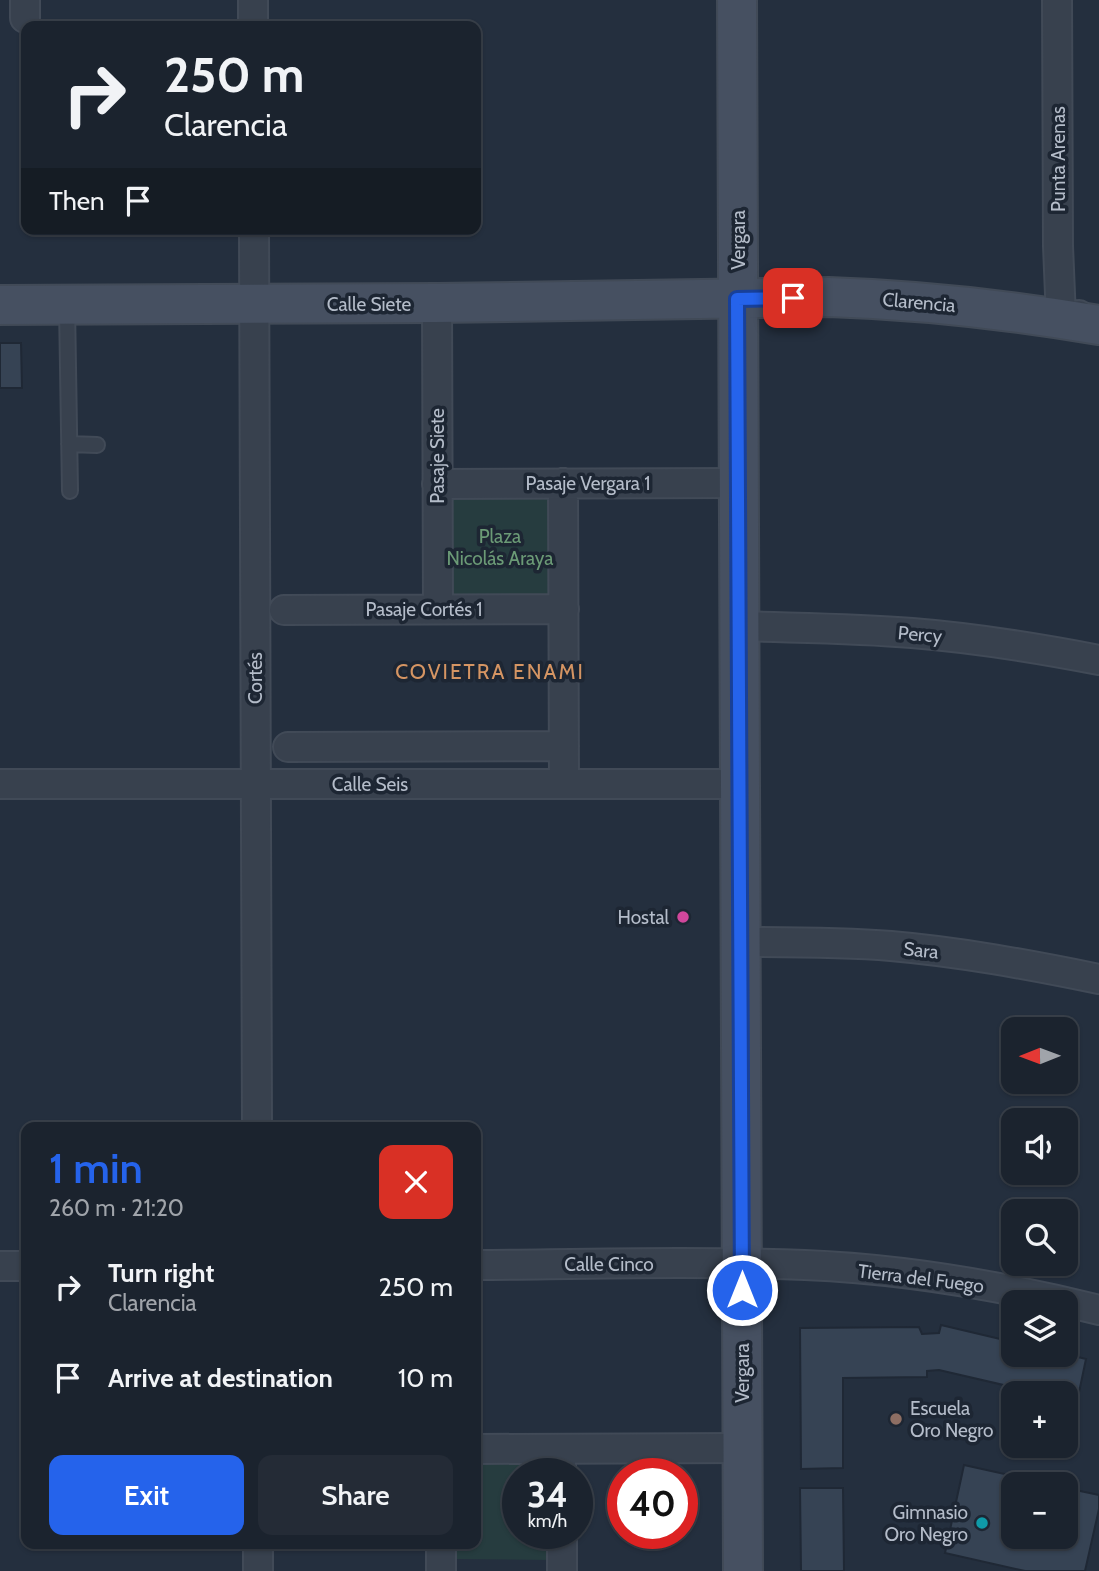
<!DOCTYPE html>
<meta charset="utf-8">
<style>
:root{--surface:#1b232e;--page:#242b36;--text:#f1f3f6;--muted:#a0a4aa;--line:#39404a;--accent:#2563eb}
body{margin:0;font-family:Cabin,sans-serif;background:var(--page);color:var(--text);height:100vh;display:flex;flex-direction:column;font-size:26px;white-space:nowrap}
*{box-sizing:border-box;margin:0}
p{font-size:23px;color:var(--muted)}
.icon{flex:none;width:38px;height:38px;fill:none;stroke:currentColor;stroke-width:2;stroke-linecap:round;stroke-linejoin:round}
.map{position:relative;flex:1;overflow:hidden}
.panel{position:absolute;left:21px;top:1122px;width:460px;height:427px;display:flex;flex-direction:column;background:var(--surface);border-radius:14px;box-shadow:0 2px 5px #0004,0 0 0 2px var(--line)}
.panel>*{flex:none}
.top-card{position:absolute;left:21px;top:21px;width:460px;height:214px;border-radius:14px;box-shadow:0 2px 5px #0004,0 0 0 2px var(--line);background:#1b232e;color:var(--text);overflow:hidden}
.needle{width:46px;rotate:269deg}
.fabs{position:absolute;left:1001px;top:1017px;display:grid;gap:14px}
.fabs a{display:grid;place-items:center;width:77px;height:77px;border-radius:14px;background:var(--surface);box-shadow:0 2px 5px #0004,0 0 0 2px var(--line);font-size:35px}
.speed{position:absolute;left:502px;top:1458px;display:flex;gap:14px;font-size:35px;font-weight:700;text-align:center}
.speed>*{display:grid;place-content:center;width:91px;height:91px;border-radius:50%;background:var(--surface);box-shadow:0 2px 5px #0004,0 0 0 2px var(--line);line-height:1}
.speed small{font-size:18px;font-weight:400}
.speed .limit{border:10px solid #d22;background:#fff;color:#111}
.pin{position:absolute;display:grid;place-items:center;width:60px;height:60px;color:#fff;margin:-30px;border-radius:14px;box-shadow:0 4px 10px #0006}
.me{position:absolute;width:77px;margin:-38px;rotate:0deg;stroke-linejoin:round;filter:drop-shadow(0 0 5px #0008)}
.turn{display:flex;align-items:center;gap:24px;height:147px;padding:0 28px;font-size:32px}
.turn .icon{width:91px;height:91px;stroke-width:2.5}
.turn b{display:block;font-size:49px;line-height:60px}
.then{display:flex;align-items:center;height:66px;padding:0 28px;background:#0003;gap:14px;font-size:26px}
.round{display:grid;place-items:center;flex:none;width:74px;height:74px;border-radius:14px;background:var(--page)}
.overview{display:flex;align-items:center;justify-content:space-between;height:119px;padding:0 28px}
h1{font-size:42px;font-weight:600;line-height:52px;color:var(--accent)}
.primary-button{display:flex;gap:14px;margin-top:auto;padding:14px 28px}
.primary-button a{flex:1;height:80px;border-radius:14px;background:var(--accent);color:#fff;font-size:28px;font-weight:600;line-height:80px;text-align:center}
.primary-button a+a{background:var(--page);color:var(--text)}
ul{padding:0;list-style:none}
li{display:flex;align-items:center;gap:21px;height:91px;padding:0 28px}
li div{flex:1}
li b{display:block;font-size:26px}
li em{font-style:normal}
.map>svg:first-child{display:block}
.green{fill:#263c3f}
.building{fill:#364354;stroke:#1f2835;stroke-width:2}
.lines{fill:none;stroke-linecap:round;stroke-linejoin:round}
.lane-casing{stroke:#414a57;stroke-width:18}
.street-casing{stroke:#414a57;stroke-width:32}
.secondary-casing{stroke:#414a57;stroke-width:42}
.lane{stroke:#38414e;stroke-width:14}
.street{stroke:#38414e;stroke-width:28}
.secondary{stroke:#465061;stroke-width:38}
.route-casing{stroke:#184099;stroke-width:18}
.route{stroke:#2563eb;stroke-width:12}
.hotel-dot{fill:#d1479c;stroke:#1d2633;stroke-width:2.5}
.education-dot{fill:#8d6e63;stroke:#1d2633;stroke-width:2.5}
.culture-dot{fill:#0f9aa8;stroke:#1d2633;stroke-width:2.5}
.labels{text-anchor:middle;stroke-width:7;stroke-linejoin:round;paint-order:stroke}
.street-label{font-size:19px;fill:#b4bcc9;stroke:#1d2633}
.park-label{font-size:19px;fill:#6b9a76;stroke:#1d2633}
.poi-label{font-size:19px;fill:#b4bcc9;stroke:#1d2633;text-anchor:end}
.neighbourhood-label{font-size:21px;letter-spacing:2px;fill:#d59563;stroke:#1d2633}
</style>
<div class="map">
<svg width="1099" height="1571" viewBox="0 0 1099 1571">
<rect width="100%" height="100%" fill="#242f3e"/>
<!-- green -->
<path class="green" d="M549,495l2,104 -101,-2v-100z
M476,1461h75v12l-33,1v59h33v27l-98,-1v-15h23z"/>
<!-- building -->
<path class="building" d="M0,343h21l1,45h-22z
M941,1325l72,17v12h53l20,5 -9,43 -11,-3v-6h-28l-99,-23 -12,1v6l-84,1v90l-42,1 -1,-141 119,-1 3,7 17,-1z
M964,1465l86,19h-37v52h53v-48l33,7v14l-14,62h-60l-80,-18z
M800,1488h43l1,83h-43z"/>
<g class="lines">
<!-- lane casing -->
<g class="lane-casing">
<path id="lane" d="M67,306l3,185
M69,444l28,1"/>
</g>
<!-- street casing -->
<g class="street-casing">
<path id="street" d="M25,0v18
M253,0v26
M1057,0l1,246 3,72 18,-3
M254,229l3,898
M437,303l1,306
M563,483l1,301
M437,484l302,-1
M284,610l280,-1
M739,626c58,2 115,2 173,7 63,5 125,15 187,27
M288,747l276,-1
M0,784h740
M740,942c51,0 101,0 151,4 70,6 139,19 208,33
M476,1265c110,-1 220,-4 329,0 99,4 198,21 294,45
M0,1266h26
M476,1449l266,-1
M561,1449v25
M562,1533v38
M258,1544v27
M441,1544v27"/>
</g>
<!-- secondary casing -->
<g class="secondary-casing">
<path id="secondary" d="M737,0l6,1571
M0,305l437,-2 392,-6c90,3 181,13 270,28"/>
</g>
<!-- lane -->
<use href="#lane" class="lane"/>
<!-- street -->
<use href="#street" class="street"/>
<!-- secondary -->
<use href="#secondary" class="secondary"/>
</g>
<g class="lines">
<!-- route casing -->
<g class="route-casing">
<path id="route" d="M742,1290l-5,-991 56,-1"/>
</g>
<!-- route -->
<use href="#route" class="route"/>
</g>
<!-- markers -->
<circle class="hotel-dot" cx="683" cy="917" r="7"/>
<circle class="education-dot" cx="896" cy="1419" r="7"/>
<circle class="culture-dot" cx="982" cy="1523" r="7"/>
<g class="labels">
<!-- street labels -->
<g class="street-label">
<text transform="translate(1058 159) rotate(-90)" y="7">Punta Arenas</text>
<text transform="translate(738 240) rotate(-90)" y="7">Vergara</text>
<text transform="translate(919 302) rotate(5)" y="7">Clarencia</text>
<text x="369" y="311">Calle Siete</text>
<text transform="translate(437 456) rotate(-90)" y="7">Pasaje Siete</text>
<text x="588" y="490">Pasaje Vergara 1</text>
<text x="424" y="616">Pasaje Cortés 1</text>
<text transform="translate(920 634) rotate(5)" y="7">Percy</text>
<text transform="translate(255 678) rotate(-90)" y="7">Cortés</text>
<text x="370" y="791">Calle Seis</text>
<text transform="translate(921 950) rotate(6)" y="7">Sara</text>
<text x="609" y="1271">Calle Cinco</text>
<text transform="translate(921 1278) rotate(7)" y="7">Tierra del Fuego</text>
<text transform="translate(742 1373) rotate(-90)" y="7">Vergara</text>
</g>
<!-- park labels -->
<g class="park-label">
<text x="500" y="543">Plaza<tspan x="500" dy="22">Nicolás Araya</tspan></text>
</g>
<!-- poi labels -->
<g class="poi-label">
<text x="669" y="924">Hostal</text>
<text x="910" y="1415" text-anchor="start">Escuela<tspan x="910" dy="22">Oro Negro</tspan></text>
<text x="968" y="1519">Gimnasio<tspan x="968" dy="22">Oro Negro</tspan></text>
</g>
<!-- neighbourhood labels -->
<g class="neighbourhood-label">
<text x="490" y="679">COVIETRA ENAMI</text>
</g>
</g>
</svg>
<div class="fabs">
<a><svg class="needle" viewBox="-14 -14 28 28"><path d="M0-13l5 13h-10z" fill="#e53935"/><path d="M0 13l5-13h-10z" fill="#a0a4aa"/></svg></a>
<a><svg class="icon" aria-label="sound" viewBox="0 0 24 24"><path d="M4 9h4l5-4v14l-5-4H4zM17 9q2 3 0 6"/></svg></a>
<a><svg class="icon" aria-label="search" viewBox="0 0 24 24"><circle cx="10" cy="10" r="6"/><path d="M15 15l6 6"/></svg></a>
<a><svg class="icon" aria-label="layers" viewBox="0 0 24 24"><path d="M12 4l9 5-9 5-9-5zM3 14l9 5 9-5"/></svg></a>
<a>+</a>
<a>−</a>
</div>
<div class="speed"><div>34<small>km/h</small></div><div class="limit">40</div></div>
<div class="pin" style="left:793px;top:298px;background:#d93025"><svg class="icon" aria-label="arrive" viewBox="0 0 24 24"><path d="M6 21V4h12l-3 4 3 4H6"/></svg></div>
<svg class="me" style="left:742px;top:1290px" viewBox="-20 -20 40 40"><circle r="17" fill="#2563eb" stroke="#fff" stroke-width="3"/><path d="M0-11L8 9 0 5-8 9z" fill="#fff"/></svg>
<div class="top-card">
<div class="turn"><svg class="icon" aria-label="right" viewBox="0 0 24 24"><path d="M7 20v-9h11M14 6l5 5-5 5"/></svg><div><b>250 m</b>Clarencia</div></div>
<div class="then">Then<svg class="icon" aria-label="arrive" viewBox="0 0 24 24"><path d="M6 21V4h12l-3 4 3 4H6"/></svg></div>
</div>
<section class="panel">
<div class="overview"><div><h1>1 min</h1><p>260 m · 21:20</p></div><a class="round" style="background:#d93025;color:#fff"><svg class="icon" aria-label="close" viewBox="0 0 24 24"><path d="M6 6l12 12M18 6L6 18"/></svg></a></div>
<ul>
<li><svg class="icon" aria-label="right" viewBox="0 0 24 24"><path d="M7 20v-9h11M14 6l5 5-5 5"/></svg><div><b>Turn right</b><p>Clarencia</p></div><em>250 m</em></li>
<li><svg class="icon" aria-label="arrive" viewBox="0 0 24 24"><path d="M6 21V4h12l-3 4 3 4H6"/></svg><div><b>Arrive at destination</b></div><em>10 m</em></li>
</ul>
<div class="primary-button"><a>Exit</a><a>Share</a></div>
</section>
</div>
